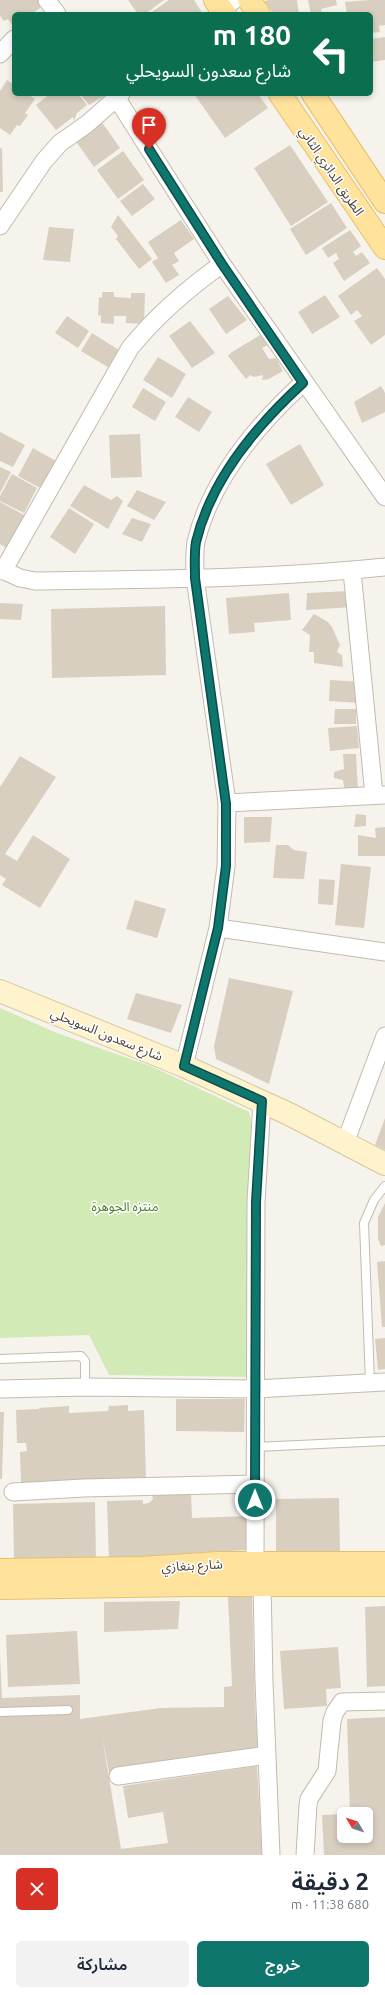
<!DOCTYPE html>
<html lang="ar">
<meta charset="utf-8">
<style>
:root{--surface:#fff;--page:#f2f2f3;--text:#1f2937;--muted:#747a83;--accent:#0f766e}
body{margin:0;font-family:Ubuntu,"Noto Sans Arabic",sans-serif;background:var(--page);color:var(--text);direction:rtl;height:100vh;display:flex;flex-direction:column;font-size:15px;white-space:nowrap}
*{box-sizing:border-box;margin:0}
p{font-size:13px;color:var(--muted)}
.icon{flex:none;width:22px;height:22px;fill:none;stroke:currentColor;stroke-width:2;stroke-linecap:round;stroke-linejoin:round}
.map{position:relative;height:1855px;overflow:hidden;direction:ltr}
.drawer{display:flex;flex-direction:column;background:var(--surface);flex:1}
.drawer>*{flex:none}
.banner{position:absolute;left:12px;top:12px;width:361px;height:84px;border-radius:6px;box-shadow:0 2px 6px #0003;direction:rtl;background:#0b6e4f;color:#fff;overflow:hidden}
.needle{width:26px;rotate:309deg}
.buttons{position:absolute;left:337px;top:1807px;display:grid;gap:8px}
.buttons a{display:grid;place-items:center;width:36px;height:36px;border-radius:6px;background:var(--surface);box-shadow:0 2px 6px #0003;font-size:20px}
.pin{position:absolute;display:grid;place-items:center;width:34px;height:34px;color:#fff;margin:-41px -17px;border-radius:50% 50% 50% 0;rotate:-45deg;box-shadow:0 0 4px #0007}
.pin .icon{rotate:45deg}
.me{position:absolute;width:44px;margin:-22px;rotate:0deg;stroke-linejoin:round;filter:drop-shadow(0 0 3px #0008)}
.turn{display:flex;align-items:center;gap:14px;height:84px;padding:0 16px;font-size:18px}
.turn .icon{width:52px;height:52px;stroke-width:2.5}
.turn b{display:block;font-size:28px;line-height:34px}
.round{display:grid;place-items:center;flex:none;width:42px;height:42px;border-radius:6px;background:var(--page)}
.overview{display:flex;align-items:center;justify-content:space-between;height:68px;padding:0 16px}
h1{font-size:24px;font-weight:600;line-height:30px}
.action{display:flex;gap:8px;margin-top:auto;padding:8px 16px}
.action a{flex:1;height:46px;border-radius:6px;background:var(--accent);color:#fff;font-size:16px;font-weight:600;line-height:46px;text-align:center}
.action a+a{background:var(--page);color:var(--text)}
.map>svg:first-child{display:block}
.green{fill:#d2eab5}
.building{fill:#d8cfc1}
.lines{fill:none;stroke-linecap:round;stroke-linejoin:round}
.lane-casing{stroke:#c2bbae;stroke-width:10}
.street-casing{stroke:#c2bbae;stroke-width:19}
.secondary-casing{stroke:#d6c79b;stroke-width:24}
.primary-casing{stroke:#e6c16a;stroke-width:24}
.lane{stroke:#fff;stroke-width:8}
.street{stroke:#fff;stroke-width:17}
.secondary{stroke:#fff3cd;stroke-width:22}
.primary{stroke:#ffe39c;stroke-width:22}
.route-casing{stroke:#0a4d48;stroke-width:10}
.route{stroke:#0f766e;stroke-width:7}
.labels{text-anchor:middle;stroke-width:3;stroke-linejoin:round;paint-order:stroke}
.street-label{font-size:13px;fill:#4b4439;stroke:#fff}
.park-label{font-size:13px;fill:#4a7f2a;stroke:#fff}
</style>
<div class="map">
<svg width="385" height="1855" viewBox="0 0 385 1855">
<rect width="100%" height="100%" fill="#f6f3ec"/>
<!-- green -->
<path class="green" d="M0,1008l57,25 96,34 96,45 7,26 -2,239 -145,-2 -20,-40 -89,3z"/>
<!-- building -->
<path class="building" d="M0,0h40v8l-9,6h-17v13l-6,-8 -4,2 -4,-5z
M128,0h36l-19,14h-7z
M169,0h25l7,11v3h-52z
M269,0h28l2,14h-25l-10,-13z
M308,0h28l1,5 -16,4 1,5h-11z
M369,0h16v25l-6,1 1,6 -9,1v-19h-24l-2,-12z
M385,37v23l-14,2v-23z
M7,80l7,5v9h13l8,5 -10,14 3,2 -8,11 -3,-1 -7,10 -10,-7v-37z
M50,94h28l9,11 -10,8 -3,8 -1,-4 -17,13 -20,-25z
M80,94h23l1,2 -15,9z
M194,94h64l10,14 -43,30z
M101,121l19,27 -26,19 -19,-27z
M290,145l38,57 -37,24 -37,-58z
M0,148h2l1,44h-3z
M123,151l21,29 -26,19 -21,-29z
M143,184l12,15 -23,17 -12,-15z
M331,203l16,25 -41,27 -16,-26z
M118,215l34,44 -13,10 -23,-30 2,-3 -7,-9z
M181,220l13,19 -20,14 5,8 -7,4 7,10 -13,8 -14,-21 6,-4 -10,-16z
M49,227l25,2 -4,33 -27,-2z
M350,230l11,16 -8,6 3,4 6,-4 8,11 -26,18 -11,-18 6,-4 -3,-6 -8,5 -6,-10z
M377,268l8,11v56l-14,10 -17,-24 8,-5 -5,-6 -6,5 -13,-19z
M102,292h12v5l17,1v-5h14l-1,31 -18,-1v-7h-12v8l-13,-1v-8l-3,1 1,-19 3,1z
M325,295l15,22 -28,17 -14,-22z
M228,296l19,24 -21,14 -17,-25z
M67,316l22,15 -11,17 -23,-15z
M190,321l25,32 -23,15 -23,-32z
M92,333l30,19 -11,17 -30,-18z
M260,335l8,10 -6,3 7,11 7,-1 7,13 -14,8 -7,1 1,-5 -9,2 -4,-2 -4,4 -18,-23 4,-4z
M158,357l28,17 -14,24 -29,-18z
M381,386l4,7v19l-23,11 -8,-21z
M143,388l23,14 -11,19 -23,-14z
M188,397l24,15 -13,20 -24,-15z
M0,432l25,13 -12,22 -13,-6z
M140,434l2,43 -31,1 -2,-43z
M300,444l24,41 -33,20 -25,-41z
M33,448l23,13 -14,28 -24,-13z
M0,467l11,5 -11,21z
M12,474l25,14 -13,25 -24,-12v-5z
M84,485l27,15 6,-4 6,5 -15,28 -38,-23z
M137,490l29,12 -12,18 -27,-14z
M0,502l26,14 -18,33 -8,-5z
M69,508l25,16 -19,30 -25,-17z
M132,518l19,6 -9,18 -20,-8z
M351,591l1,16 -46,3 1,-17z
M289,593l2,27 -37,3 1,9 -26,2 -3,-36z
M0,603l23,1 -2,16 -21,-1z
M165,606l1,69 -114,3 -1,-69z
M314,614l14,8 4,5 8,18 -3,7 5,3 1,12 -29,-4v-11h-5l1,-17 -8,-5z
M330,680l32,2 -1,21 -32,-2z
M335,709h21v15h-22z
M357,726l2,22 -29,3 -2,-23z
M343,754h13l2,36 -13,2 -2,-12 -9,-2v-6l10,-3z
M20,756l36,21 -51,77 12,7 16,-26 37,24 -30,49 -38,-23 4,-6 -6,-4v-88z
M356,814l10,1v11l-12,1z
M244,817h28l-2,25 -26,1z
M385,827v29h-27v-21l18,3 -1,-10z
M276,845h12l6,5 13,2 -3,27 -31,-1z
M341,864l30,3 -7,61 -29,-3z
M319,879l16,1 -2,25 -15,-1z
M135,900l31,9 -9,29 -31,-9z
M229,978l64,13 -24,93 -53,-25 -2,-13z
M136,993l46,12 -11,28 -44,-14z
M385,1118v32l-10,-5z
M385,1203v42l-4,1 -3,-7v-22z
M385,1261v66h-3l-5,-65z
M385,1338v31l-7,1 -3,-31z
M176,1399h69l-1,33 -68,-1z
M128,1405v6l16,-1 2,69 -125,5 -1,-32 7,-1 -1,-8h-9l-1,-33 23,-1 1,3 -1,-4 30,-2v7l39,-2 1,-5z
M0,1412h4l-2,67h-2z
M191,1493l1,25 56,-2 1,34 -55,3v3l-85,4 -2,-59 36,-1v4l6,-1 4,-4 -1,-4z
M339,1498l1,54 -64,1v-54z
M95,1502l1,59 -82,1 -1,-58z
M252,1595l3,114 3,38 -149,25 -7,-36 19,113 47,-6 -5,-31 -35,6 -5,-32 134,-20 5,89h-262v-200l2,43 78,-3v24l80,-11 64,-1v-20l8,-1 -4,-89z
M180,1601l-2,28 -74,3v-30z
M385,1606v80l-18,1 -2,-80z
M77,1631l3,53 -72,3 -2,-52z
M338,1647l3,41 -15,1 1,17 -43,3 -4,-58z
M385,1717v138h-61l-2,-40 22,-1v22h22v-22h-16l-3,-95z"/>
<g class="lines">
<!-- lane casing -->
<g class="lane-casing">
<path id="lane" d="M0,1359l81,-3 4,5v26
M370,1383l-6,-160 10,-23 11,-14
M255,1447l130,-6
M0,1712l68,-2"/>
</g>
<!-- street casing -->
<g class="street-casing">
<path id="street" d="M47,0l10,14
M217,14l17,-14
M0,54l14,-15
M114,94l108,170 163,233
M0,226l44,-65 16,-18 27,-19 34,-30
M0,569l20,9 15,3c117,-2 234,-2 350,-14
M3,571l127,-223c27,-33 57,-59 92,-84
M352,571l22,224
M227,803l157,-8
M218,928l167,24
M184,1066l34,-138 8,-62 1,-63 -32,-225c0,-11 -1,-25 1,-36 15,-63 61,-117 107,-159
M345,1143l40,-107
M0,1389l85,-2 170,2 130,-7
M13,1492l71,-4 171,-4
M255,1563l1,-361 6,-101
M262,1584l2,98 7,173
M118,1776l149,-21
M305,1855l3,-50 1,-6 18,-28 5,-50 3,-9 7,-10 43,-1"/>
</g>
<!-- secondary casing -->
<g class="secondary-casing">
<path id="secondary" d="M0,991l184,75 105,48 96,50"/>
</g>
<!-- primary casing -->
<g class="primary-casing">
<path id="primary" d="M215,0l10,14
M249,0l10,14
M280,94l105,154
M313,94l72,108
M0,1570l142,-2 76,-5h167
M0,1588l192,-3h193"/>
</g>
<!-- lane -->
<use href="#lane" class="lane"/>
<!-- street -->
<use href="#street" class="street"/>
<!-- secondary -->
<use href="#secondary" class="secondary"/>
<!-- primary -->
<use href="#primary" class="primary"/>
</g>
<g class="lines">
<!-- route casing -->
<g class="route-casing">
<path id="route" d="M149,149l73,115 81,119c-46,42 -92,96 -107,159 -2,11 -1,25 -1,36l31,226v62l-8,62 -34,138 78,35 -6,101 -1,298"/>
</g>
<!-- route -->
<use href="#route" class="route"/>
</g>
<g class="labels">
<!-- street labels -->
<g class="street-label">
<text transform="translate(332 171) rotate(56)" y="5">الطريق الدائري الثاني</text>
<text transform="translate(107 1034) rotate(22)" y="5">شارع سعدون السويحلي</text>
<text transform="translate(192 1565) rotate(-3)" y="5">شارع بنغازي</text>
</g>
<!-- park labels -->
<g class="park-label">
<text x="125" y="1211">منتزه الجوهرة</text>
</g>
</g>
</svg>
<div class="buttons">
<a><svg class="needle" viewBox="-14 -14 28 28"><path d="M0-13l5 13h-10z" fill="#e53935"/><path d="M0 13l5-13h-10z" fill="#747a83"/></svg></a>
</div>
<div class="pin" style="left:149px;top:149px;background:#d93025"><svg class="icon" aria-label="arrive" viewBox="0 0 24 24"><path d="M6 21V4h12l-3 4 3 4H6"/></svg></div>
<svg class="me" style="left:255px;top:1500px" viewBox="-20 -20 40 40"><circle r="17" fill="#0f766e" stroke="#fff" stroke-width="3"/><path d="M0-11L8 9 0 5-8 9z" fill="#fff"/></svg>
<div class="banner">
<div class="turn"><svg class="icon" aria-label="left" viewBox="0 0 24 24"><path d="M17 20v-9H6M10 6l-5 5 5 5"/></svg><div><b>180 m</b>شارع سعدون السويحلي</div></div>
</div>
</div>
<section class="drawer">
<div class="overview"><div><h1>2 دقيقة</h1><p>680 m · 11:38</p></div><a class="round" style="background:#d93025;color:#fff"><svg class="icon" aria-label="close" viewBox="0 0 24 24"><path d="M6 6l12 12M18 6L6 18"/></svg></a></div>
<div class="action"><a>خروج</a><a>مشاركة</a></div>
</section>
